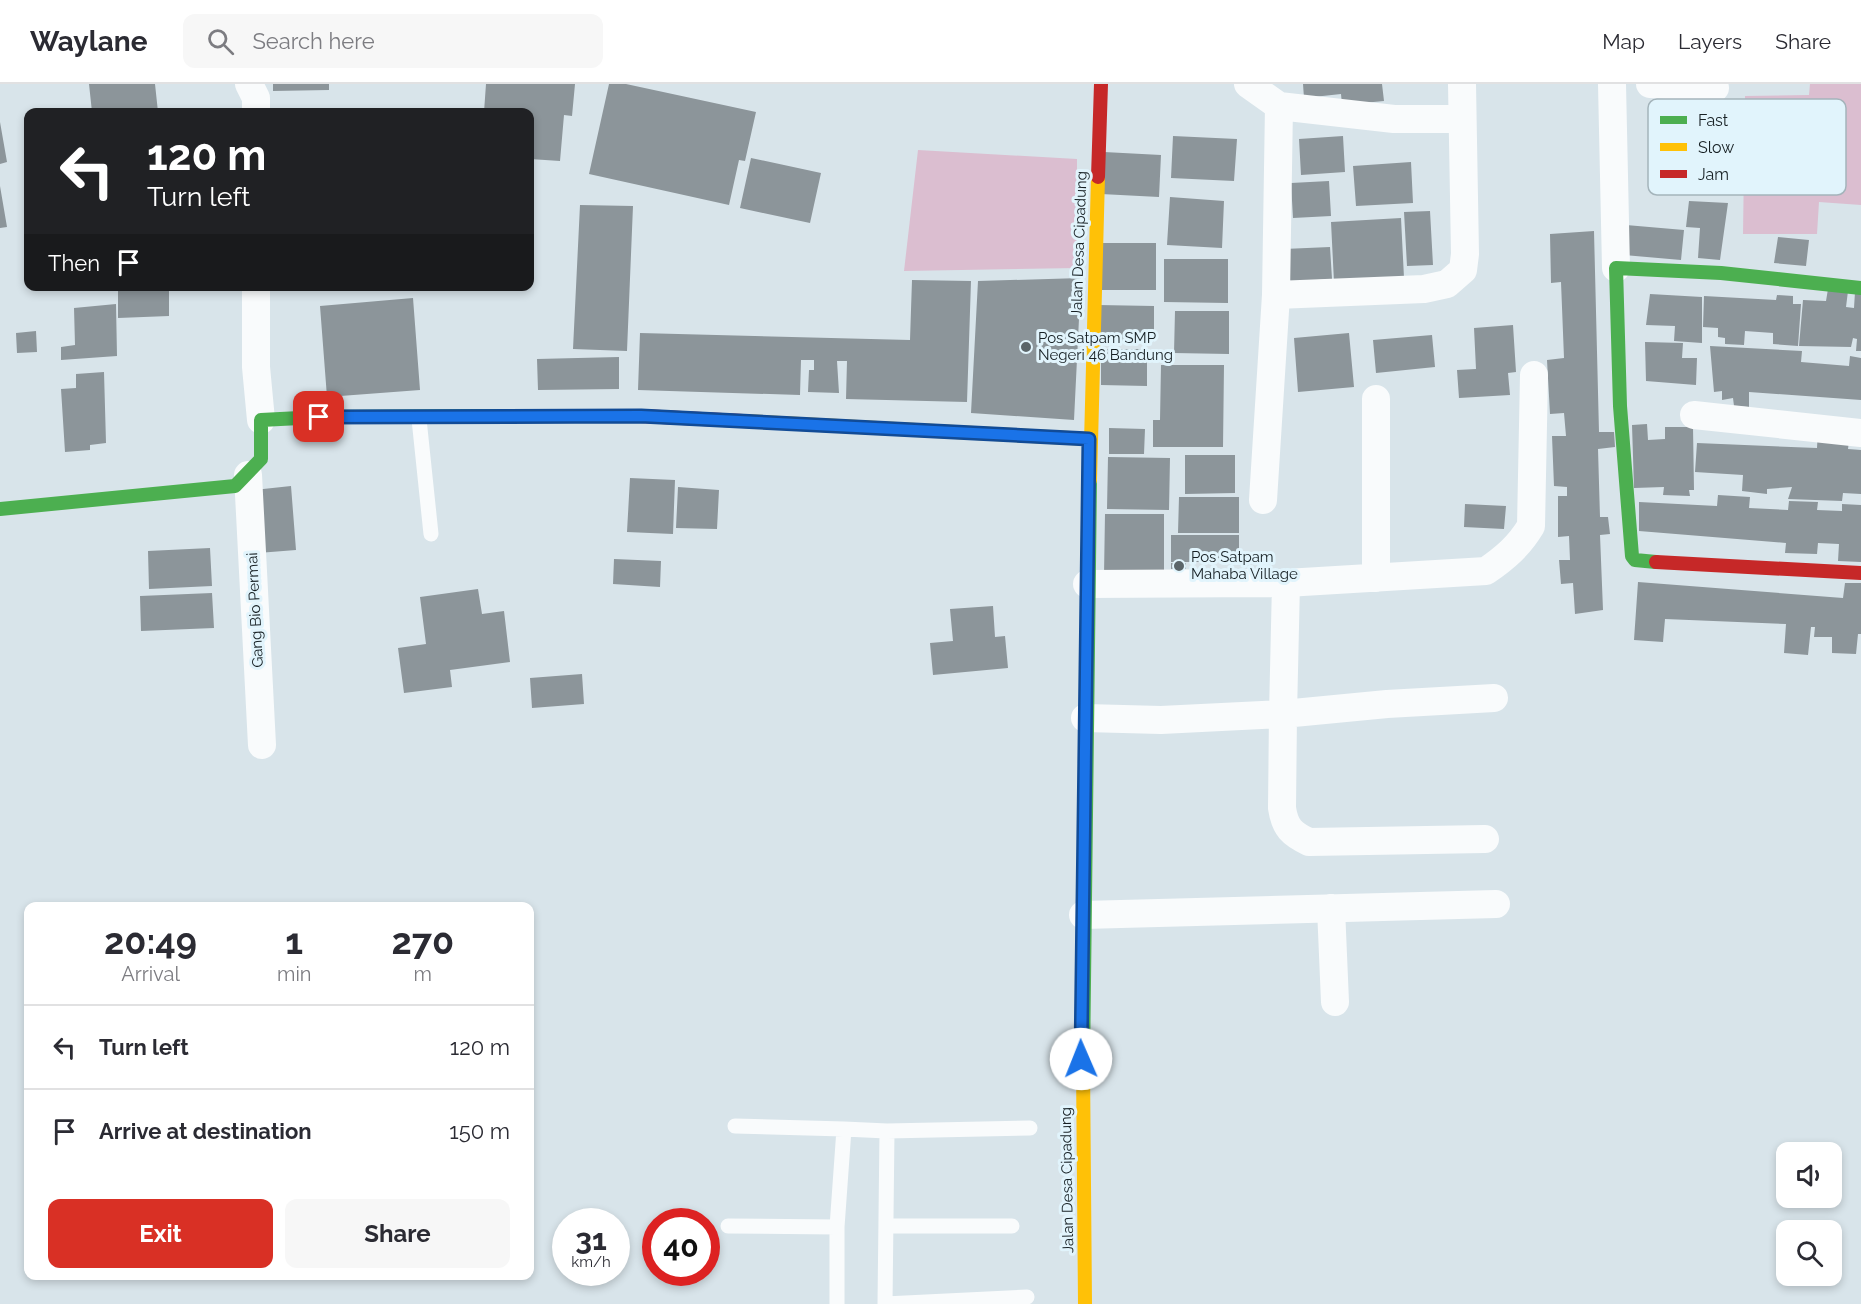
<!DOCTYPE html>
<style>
:root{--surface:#fff;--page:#f7f7f7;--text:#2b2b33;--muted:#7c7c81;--line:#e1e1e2;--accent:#d93025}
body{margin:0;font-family:Raleway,sans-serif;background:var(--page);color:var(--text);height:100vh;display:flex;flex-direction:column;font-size:22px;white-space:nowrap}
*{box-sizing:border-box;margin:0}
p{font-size:20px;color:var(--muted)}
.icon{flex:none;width:33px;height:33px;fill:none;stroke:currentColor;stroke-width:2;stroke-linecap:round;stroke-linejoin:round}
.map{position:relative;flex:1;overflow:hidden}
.side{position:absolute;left:24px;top:818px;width:510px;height:378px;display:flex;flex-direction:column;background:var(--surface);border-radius:12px;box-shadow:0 3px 9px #0003}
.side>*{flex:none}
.hud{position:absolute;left:24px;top:24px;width:510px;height:183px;border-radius:12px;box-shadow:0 3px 9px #0003;background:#202124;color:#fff;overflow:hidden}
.controls{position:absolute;left:1776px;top:1058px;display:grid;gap:12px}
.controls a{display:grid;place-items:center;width:66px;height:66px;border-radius:12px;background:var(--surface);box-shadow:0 3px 9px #0003;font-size:30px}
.speed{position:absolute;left:552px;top:1124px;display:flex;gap:12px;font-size:30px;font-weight:700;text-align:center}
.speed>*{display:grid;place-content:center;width:78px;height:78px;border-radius:50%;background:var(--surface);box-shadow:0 3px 9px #0003;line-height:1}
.speed small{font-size:15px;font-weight:400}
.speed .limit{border:9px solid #d22;background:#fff;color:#111}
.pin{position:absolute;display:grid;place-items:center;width:51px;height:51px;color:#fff;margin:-26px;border-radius:12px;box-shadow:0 3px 9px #0006}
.me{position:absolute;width:66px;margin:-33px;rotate:359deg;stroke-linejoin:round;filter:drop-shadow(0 0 4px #0008)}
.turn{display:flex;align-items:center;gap:21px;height:126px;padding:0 24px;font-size:27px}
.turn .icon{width:78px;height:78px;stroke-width:2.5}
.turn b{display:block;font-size:42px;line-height:51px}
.then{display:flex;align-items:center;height:57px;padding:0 24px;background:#0003;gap:12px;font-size:22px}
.eta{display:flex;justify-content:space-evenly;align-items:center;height:102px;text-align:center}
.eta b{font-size:36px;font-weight:700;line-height:42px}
.action{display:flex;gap:12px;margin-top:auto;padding:12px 24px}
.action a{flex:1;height:69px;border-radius:12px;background:var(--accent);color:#fff;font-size:24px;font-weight:700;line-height:69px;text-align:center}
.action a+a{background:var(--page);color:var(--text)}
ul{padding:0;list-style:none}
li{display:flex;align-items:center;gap:18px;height:84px;padding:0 24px;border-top:2px solid var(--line)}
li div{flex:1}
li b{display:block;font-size:22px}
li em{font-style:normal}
header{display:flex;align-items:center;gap:36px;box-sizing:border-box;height:84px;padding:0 30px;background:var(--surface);border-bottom:2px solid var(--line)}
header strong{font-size:28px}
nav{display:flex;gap:33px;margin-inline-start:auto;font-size:21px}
.search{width:420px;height:54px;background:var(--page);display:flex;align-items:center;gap:15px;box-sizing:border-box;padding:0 21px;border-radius:12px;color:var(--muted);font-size:22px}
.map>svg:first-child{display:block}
.green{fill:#dbbed0}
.building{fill:#8c959a}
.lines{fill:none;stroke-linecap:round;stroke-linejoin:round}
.lane{stroke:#f9fbfc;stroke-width:15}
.street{stroke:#f9fbfc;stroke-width:28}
.fast{stroke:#4caf50;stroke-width:14}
.slow{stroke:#ffc107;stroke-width:14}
.jam{stroke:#c62828;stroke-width:14}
.route-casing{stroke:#114b97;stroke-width:15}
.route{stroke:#1a73e8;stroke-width:10}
.poi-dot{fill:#5b6569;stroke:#e1f4fc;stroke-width:2}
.labels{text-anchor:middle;stroke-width:6;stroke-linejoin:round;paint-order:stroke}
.street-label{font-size:15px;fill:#172024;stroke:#e1f4fc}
.poi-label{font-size:15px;fill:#172024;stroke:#e1f4fc;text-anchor:start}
.key{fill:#e1f4fc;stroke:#a4b4bb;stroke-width:1.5}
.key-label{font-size:16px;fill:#172024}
</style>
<header>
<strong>Waylane</strong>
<div class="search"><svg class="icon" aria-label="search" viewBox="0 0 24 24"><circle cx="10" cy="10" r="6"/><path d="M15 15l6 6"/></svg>Search here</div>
<nav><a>Map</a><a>Layers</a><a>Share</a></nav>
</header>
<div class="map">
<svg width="1861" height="1220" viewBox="0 0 1861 1220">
<rect width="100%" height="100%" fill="#d8e4ea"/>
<!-- green -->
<path class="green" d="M1810,0h51v121l-42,-3 -2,32h-74l2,-138 64,-1z
M918,66l159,9v109l-173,3z"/>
<!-- building -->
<path class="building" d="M89,0h66l3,28h-66z
M273,0h56v6l-56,1z
M486,0h89l-3,32 -8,-1 -4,46 -30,-2v-47h-46z
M609,0h17l130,28 -11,49 -6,-1 -10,45 -140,-31z
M1303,0h79l2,17 -42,4 -1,-11 -37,4z
M0,38l7,40 -7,2z
M1173,52l64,3 -3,42 -63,-3z
M1343,52l2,36 -44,3 -2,-36z
M1104,68l57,3 -2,42 -58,-3z
M751,74l70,15 -11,50 -70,-15z
M1411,78l2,41 -57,3 -3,-40z
M1329,97l2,35 -38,2 -2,-35z
M0,102l7,41 -7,1z
M1170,113l54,4 -2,47 -55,-3z
M1689,117l39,2 -8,57 -22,-2 2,-30 -14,-1z
M580,121l53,1 -6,145 -54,-2z
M1430,127l3,54 -26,1 -3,-54z
M1401,134l3,60 -70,4 -3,-60z
M1626,141l58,5 -3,30 -57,-5z
M1594,147l5,201h15l1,15 -17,2 2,68h8l2,17 -10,1 3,75 -28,4 -2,-31 -12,1 -2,-24h11l-1,-24 -11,1v-41h9v-9l-13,-1 -2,-50h14l-2,-23 -14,1 -3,-54 17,-2 -3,-76 -10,1 -1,-49z
M1778,153l31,3 -3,26 -32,-3z
M1101,159h55v47h-55z
M1330,163l2,32 -46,3 -2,-33z
M1164,175h64v44l-64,-1z
M1081,194l-7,142 -103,-7 7,-132z
M912,196l59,1 -4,121 -121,-3 1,-38h-10l2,32 -31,-1 1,-22h5v-10h-13l-1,35 -162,-5 2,-57 270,7z
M118,202h51v30l-51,2z
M1828,205l20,2 -2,16 8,1 1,-16h6v59h-5l1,-12 -4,-1 -2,9 -52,-1 4,-46 23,1z
M1650,210l52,3v46l-28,-2 1,-15 -29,-1z
M1777,211l16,1v8h8l-3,42 -25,-2v-11l-28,-2 -1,14 -19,-1v-6l-7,-1v-9l-15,-1 1,-31 72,4z
M413,214l7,92 -93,7 -7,-91z
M116,220l1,52 -56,4v-13l14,-2 -1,-37z
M1098,221l56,1v36h-56z
M1175,227h54v43l-55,-1z
M1513,241l3,47 -8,1 2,22 -51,3 -2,-28 19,-1 -2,-41z
M36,247l1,21 -20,1 -1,-20z
M1349,249l5,54 -56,5 -4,-54z
M1432,251l3,32 -59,6 -3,-33z
M1645,258l38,1 -1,15h15l-1,27 -50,-4z
M1710,262l92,5 -1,11 48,4 1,-10 11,2v42l-112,-8v15l-15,-1 -1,-8 -11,2v-9l-8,1z
M1101,265h46v37l-46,-1z
M619,273v32l-81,1 -1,-31z
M1161,281h63l-1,82h-70v-27h7z
M104,288l2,71 -16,2v5l-25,2 -4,-63 15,-1v-14z
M1647,340l1,16 17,-1v-12h28l1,63h-5l1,6 -27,-1 1,-8 -30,1 -2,-63z
M1109,344l36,1 -1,25h-35z
M1818,345l32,4 -2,16 13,1v44l-18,-1 -1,8 -54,-2 4,-12 -25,2v5l-25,-3 1,-16 -48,-3 2,-29 120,5z
M1185,371h50v38l-50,1z
M1108,373l62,1 -1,52 -62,-1z
M630,394l45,2 -2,54 -46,-2z
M291,402l5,64 -38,3 -5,-63z
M678,403l41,3 -2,39 -41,-1z
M1718,411l32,2 -1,11 39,2 1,-9 29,1 -1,8 25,1v-7l19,1v57l-23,-1 1,-17 -21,-1 -1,11 -32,-1 1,-10 -147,-12v-29l78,4z
M1179,413h60v36h-61z
M1465,420l41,2 -2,23 -40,-2z
M1105,430h59v62l-60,-1z
M1171,451h68v27h-68z
M210,464l2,38 -63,3 -1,-38z
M614,475l47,2 -1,26 -47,-3z
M1171,479h15v6h-15z
M1638,498l205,16 2,-15h16v51h-3l-2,20 -24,-1v-16h-18l1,-10h-4l-3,28 -24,-2 2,-29 -121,-5 -2,23 -29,-2z
M478,505l4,25 22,-3 6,51 -60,8 2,17 -48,6 -6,-45 28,-4 -6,-47z
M212,509l2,35 -73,3 -1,-35z
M993,522l2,31 10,-1 3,32 -75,7 -3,-32 23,-2 -3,-32z
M582,590l2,30 -52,4 -2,-30z"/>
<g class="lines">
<!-- lane -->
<path class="lane" d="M419,335l12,115
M735,1042l109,3
M887,1047l143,-3
M728,1142l109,1
M886,1142h126
M837,1220v-77l7,-98 43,2 -2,173 142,-7"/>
<!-- street -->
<path class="street" d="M249,0l7,14v14
M1248,0l31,22 115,13h67
M1612,0l4,184
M1650,0l65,4
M256,202v81l5,53
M1276,211l148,-6 23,-5 16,-14 2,-16 -3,-170
M1376,315v179
M1694,331l167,18
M248,391l14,270
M1263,416l13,-205 3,-189
M1286,499l200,-12c19,-13 33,-25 45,-45l3,-151
M1085,634l76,2 122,-6 3,-131 -199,1
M1485,755l-176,3c-17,-8 -24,-14 -27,-34l1,-94 104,-10 107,-6
M1331,824l4,94
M1083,831l413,-11"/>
<!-- fast -->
<path class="fast" d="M0,425l235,-23 26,-27v-39l58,-3 188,-1
M1656,478l-21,-2 -3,-4 -12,-150 -4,-138 105,5 140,15
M1083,981l7,-585"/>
<!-- slow -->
<path class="slow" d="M743,337l346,18
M1090,396l8,-303
M1083,981l2,239"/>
<!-- jam -->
<path class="jam" d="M1098,93l3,-93
M507,332h134l102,5
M1656,478l205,11"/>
</g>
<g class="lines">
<!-- route casing -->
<g class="route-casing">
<path id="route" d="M319,333l322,-1 448,23 -8,620"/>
</g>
<!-- route -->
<use href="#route" class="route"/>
</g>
<!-- markers -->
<g class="poi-dot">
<circle cx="1026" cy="263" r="6"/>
<circle cx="1179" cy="482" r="6"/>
</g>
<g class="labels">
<!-- street labels -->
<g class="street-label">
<text transform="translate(1079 160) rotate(-88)" y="5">Jalan Desa Cipadung</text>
<text transform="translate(255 526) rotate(-93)" y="5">Gang Bio Permai</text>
<text transform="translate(1067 1096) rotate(-91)" y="5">Jalan Desa Cipadung</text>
</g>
<!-- poi labels -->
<g class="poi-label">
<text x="1038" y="259">Pos Satpam SMP<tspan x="1038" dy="17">Negeri 46 Bandung</tspan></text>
<text x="1191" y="478">Pos Satpam<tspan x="1191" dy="17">Mahaba Village</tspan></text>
</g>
</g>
<!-- legend -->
<rect x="1648" y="15" width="198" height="96" rx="9" class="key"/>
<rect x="1660" y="32" width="27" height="8" fill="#4caf50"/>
<rect x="1660" y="59" width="27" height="8" fill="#ffc107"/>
<rect x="1660" y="86" width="27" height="8" fill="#c62828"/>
<g class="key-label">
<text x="1698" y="42">Fast</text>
<text x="1698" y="69">Slow</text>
<text x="1698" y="96">Jam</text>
</g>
</svg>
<div class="controls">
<a><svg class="icon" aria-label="sound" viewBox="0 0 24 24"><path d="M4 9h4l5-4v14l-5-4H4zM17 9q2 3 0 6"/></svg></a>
<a><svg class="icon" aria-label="search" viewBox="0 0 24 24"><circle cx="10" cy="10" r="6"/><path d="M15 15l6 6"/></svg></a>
</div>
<div class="speed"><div>31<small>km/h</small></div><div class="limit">40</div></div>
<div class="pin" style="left:319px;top:333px;background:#d93025"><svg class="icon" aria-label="arrive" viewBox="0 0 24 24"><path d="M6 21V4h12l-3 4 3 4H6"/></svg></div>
<svg class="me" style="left:1081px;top:975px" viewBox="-20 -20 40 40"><circle r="19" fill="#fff"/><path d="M0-13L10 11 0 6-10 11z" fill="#1a73e8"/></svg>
<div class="hud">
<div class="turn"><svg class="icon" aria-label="left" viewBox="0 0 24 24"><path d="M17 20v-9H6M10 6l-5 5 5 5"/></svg><div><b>120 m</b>Turn left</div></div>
<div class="then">Then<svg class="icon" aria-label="arrive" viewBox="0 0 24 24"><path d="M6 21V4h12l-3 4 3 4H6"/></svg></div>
</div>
<section class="side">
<div class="eta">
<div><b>20:49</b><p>Arrival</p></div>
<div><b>1</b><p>min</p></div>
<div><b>270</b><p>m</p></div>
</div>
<ul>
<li><svg class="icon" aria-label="left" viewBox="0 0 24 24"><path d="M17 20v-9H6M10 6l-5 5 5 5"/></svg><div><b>Turn left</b></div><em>120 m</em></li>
<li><svg class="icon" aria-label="arrive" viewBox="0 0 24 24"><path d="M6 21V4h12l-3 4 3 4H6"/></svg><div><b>Arrive at destination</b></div><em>150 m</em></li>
</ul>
<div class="action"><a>Exit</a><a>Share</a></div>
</section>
</div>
